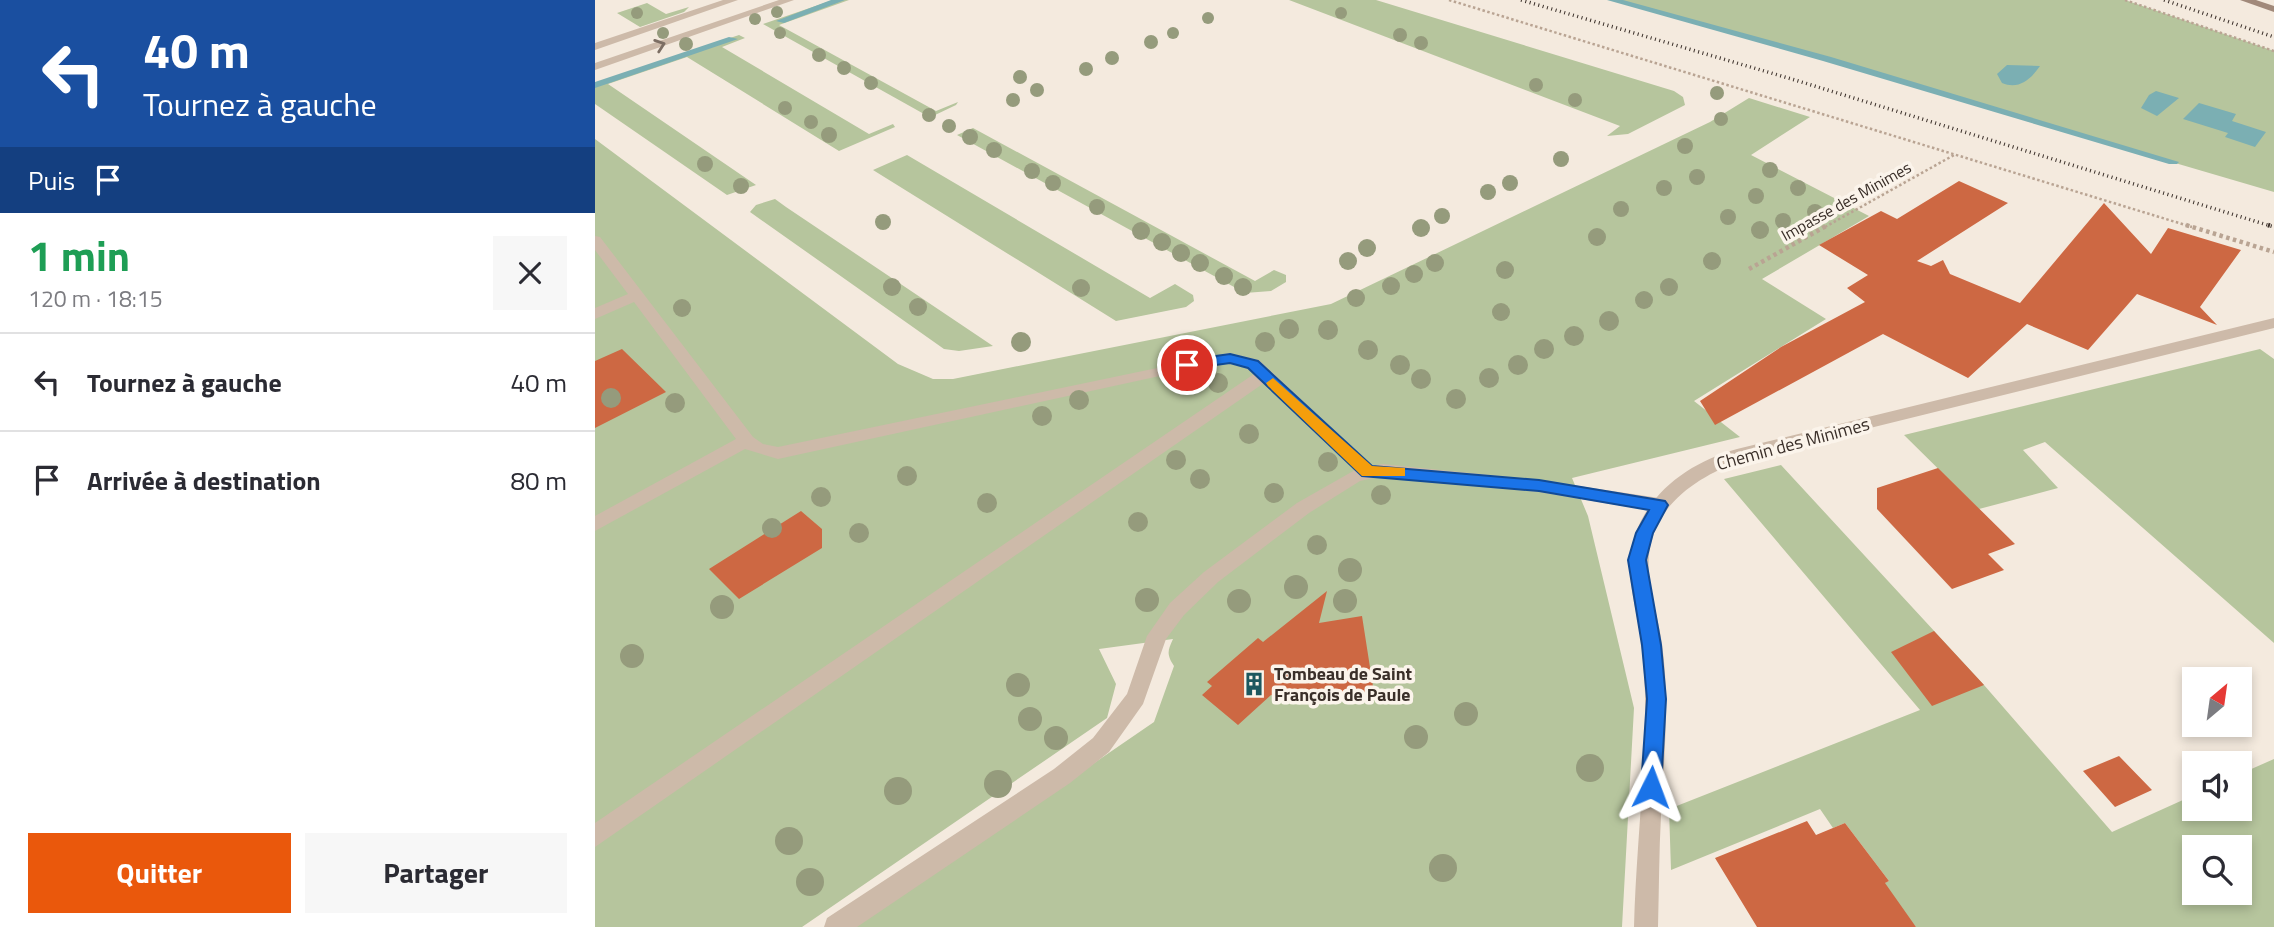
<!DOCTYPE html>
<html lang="fr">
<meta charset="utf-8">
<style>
:root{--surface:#fff;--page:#f7f7f7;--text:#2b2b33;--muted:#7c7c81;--line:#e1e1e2;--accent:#ea580c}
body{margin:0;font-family:"Titillium Web",sans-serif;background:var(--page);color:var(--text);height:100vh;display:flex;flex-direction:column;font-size:26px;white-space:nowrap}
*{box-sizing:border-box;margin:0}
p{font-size:23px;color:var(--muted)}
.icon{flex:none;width:38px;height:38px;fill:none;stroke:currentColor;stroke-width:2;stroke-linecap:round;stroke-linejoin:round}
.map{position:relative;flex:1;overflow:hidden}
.details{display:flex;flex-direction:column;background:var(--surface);width:595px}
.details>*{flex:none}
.hud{background:#1a4fa0;color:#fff;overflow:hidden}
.needle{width:46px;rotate:29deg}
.tools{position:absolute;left:1587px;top:667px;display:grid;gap:14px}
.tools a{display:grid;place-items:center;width:70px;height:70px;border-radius:0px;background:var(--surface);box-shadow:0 4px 10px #0003;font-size:35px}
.pin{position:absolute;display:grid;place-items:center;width:60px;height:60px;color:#fff;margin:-30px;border:4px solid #fff;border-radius:50%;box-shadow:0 2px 7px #0007}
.me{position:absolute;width:77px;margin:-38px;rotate:3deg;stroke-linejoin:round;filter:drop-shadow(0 0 5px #0008)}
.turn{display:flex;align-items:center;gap:24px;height:147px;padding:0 28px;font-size:32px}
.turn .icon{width:91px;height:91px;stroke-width:2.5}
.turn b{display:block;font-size:49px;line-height:60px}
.then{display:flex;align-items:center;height:66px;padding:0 28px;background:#0003;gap:14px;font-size:26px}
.round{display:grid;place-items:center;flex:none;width:74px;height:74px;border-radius:0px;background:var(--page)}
.summary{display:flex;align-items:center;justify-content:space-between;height:119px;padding:0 28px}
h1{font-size:42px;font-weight:700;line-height:52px;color:#1e9e55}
.primary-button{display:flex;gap:14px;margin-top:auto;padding:14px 28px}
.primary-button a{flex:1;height:80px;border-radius:0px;background:var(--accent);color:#fff;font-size:28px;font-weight:700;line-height:80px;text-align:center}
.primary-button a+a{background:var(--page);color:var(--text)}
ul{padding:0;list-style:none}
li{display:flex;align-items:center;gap:21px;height:98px;padding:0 28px;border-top:2px solid var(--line)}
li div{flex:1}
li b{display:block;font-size:26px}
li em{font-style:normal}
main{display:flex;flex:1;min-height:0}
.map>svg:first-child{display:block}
.green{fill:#b6c59d;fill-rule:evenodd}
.water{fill:#7bafb3}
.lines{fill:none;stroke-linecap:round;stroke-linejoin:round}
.stream{fill:#7bafb3;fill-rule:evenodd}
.building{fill:#cd6843}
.path-far1{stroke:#b9a493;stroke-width:2.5;stroke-dasharray:2.5 2.5;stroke-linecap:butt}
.path{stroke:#b9a493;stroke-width:4.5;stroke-dasharray:3.5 3.5;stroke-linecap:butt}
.lane{fill:#cdbaa9;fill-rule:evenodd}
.street{fill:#cdbaa9;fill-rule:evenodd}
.secondary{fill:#a1897a;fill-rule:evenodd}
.rail-far1{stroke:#3a2f29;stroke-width:3.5;stroke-dasharray:1 3.5;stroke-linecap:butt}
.rail{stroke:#3a2f29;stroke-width:4.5;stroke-dasharray:2 4.5;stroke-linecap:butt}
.tree{fill:#959b7c}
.oneway{stroke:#7c6e63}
.route{fill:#1a73e8;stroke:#114b97;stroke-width:2}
.slow{fill:#f59e0b}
.labels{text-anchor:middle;stroke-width:7;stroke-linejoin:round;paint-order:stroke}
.far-street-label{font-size:16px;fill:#3a2f29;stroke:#fbf4eb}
.street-label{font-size:18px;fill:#3a2f29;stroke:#fbf4eb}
.poi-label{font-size:18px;font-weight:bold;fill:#3a2f29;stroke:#fbf4eb;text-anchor:start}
</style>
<main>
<section class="details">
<div class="hud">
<div class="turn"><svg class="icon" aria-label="left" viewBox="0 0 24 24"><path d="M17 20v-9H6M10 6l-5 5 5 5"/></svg><div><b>40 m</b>Tournez à gauche</div></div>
<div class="then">Puis<svg class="icon" aria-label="arrive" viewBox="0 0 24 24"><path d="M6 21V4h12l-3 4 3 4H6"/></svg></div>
</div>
<div class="summary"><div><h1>1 min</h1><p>120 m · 18:15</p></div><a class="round"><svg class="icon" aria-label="close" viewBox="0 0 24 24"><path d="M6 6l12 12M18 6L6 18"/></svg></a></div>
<ul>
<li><svg class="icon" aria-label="left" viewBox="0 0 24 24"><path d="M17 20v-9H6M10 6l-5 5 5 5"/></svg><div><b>Tournez à gauche</b></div><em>40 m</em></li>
<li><svg class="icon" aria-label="arrive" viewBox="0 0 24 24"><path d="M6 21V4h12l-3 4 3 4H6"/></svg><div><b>Arrivée à destination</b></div><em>80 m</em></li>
</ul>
<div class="primary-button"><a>Quitter</a><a>Partager</a></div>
</section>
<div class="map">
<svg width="1679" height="927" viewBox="0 0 1679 927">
<rect width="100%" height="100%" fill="#f4eade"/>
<!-- green -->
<path class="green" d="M238,0h16l-70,25 157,86 22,-9 -2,3 -23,11 -9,-2 -161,-90z
M694,0h87l298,91 9,6 2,8 -57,29 -21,2 13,-10z
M1025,0h505l149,51v141z
M52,3l19,11 23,-7 -5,5 -44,15 -23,-14z
M144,35l6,3 -23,9 147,87 24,-10 2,3 -56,24 -152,-94 -79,27 148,101 -29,10 -132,-91v-21z
M1154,98l61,19 -59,38 118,61 -107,63 64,40 -132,82 46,36 -168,41 16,38 46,192 -12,219h-767l299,-205 20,-56c-8,-12 -6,-16 -1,-27l-74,10 17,35 -9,34 -305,209h-207v-788l303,225 35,15h20l378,-75 379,-182z
M378,128l282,153 19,-11 12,5v7l-15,9 -26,2 -288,-158z
M312,155l243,143 25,-14 18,11 1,6 -8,6 -70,14 -243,-151z
M180,199l11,8 207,139 -34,5 -15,-2 -194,-137 6,-7z
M1665,349l14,10v284l-229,-201 -22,8 35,38 -79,21 -75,-74z
M1186,465l203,220 128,147 82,-37 1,13h45v-34l34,-15v168h-358l-41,-40 14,-6 -44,-58 -12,5 -13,-19 -149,61 -2,-61 251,-99 -196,-231zM1600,847h45v45h-45z"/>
<!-- water -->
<path class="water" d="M1412,65l33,1c-9,13 -21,24 -38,17l-5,-9z
M1561,91l23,7 -22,18 -16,-8 8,-13z
M1604,103l37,11 -4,7 34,11 -11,15 -30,-10 3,-4 -45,-14z"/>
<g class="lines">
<!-- stream -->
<path class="stream" d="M236,0h14l-61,23 -8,-2z
M1012,0h16l208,57 348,105 -2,2h-8l-346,-103z
M134,37l9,2 -143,49v-6z"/>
</g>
<!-- building -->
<path class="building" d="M1364,181l49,22 -91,58 14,5 12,-6 7,14 70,29 84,-100 47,51 17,-26 73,22 -41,57 17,18 -80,-31 -49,56 -61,-26 -59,54 -85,-44 -168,91 -15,-24 81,-54 84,-45 -18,-14 21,-13 -49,-30 62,-34 16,8z
M27,349l44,43 -71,36v-67z
M1343,468l77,76 -27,10 16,16 -52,19 -75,-80v-21z
M206,511l21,18v19l-83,51 -30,-30z
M732,591l-8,32 43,-7 12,77 -58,-1 -5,11 -40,-8 -33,30 -36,-30 10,-9 -5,-4 51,-44 5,4z
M1339,631l50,54 -52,21 -41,-54z
M1524,756l33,34 -37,17 -32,-36z
M1212,821l9,14 29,-12 44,58 -4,2 31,44h-159l-42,-69z"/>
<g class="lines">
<!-- path-far1 -->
<path class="path-far1" d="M854,0l743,227
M1530,0l149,51
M1230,227l129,-72"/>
<!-- path -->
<path class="path" d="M1591,225l88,27
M1154,269l79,-44"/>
<!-- lane -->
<path class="lane" d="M128,0h15l-143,50v-7z
M0,236l5,1 153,200 10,7 15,3 451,-94 30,7 113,106 10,-2 157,16 120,18 6,2 3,5 -3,5 -6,2 -120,-20 -157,-16 -22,5 -51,32 -91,69 -34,33 -18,24 -23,65 -34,48 -39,31 -213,144h-33l3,-9 227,-149 39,-31 34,-44 20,-58 23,-33 34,-31 93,-69 58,-33 -91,-87 -669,464v-24l659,-449c-11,-10 -24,-11 -39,-10l-437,95 -33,-10 -150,82v-15l141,-77 -102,-137 -39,17v-11l33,-14 -33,-44z"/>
<!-- street -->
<path class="street" d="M184,0h15l-199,70v-7z
M1679,318v10l-533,132c-36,15 -72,34 -87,73 -14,36 3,74 8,111 8,56 2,114 -1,171 -2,37 -2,74 -3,112h-24c2,-78 12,-156 11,-234 -1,-20 -2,-39 -5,-59 -5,-32 -17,-67 -5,-99 16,-46 57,-73 102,-86z"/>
<!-- secondary -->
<path class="secondary" d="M1645,0h16l18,6v6z"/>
<!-- rail-far1 -->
<path class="rail-far1" d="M926,0l274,80 479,147
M1569,0l110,37"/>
<!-- rail -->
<path class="rail" d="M1673,225l6,2"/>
</g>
<!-- trees -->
<g class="tree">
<circle cx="182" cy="12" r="6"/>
<circle cx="42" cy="13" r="6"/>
<circle cx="746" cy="13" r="6"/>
<circle cx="613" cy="18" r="6"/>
<circle cx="160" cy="19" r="6"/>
<circle cx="68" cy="33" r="6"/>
<circle cx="185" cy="33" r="6"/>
<circle cx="578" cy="33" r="6"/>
<circle cx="805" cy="35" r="7"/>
<circle cx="556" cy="42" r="7"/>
<circle cx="826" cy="43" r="7"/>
<circle cx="91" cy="44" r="7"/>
<circle cx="224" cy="55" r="7"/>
<circle cx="517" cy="58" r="7"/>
<circle cx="249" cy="68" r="7"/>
<circle cx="491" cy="69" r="7"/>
<circle cx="425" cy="77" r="7"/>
<circle cx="276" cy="83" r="7"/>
<circle cx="941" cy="85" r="7"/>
<circle cx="442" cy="90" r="7"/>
<circle cx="1122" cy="93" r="7"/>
<circle cx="418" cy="100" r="7"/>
<circle cx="980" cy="100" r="7"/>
<circle cx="190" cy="108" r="7"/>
<circle cx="334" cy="115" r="7"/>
<circle cx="1126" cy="119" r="7"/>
<circle cx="216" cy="122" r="7"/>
<circle cx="354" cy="126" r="7"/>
<circle cx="234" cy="135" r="8"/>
<circle cx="375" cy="137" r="8"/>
<circle cx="1090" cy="146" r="8"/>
<circle cx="399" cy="150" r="8"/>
<circle cx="966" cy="159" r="8"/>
<circle cx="110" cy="164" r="8"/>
<circle cx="1175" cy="170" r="8"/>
<circle cx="437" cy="171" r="8"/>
<circle cx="1102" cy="177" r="8"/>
<circle cx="458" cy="183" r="8"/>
<circle cx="915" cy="183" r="8"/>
<circle cx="146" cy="186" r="8"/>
<circle cx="1069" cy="188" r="8"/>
<circle cx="1203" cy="188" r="8"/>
<circle cx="893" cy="192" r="8"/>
<circle cx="1161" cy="196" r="8"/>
<circle cx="502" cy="207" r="8"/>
<circle cx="1026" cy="209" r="8"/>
<circle cx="1220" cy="212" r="8"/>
<circle cx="847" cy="216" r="8"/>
<circle cx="1133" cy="217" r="8"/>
<circle cx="1188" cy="221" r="8"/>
<circle cx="288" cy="222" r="8"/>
<circle cx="826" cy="228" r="9"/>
<circle cx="1165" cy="230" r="9"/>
<circle cx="546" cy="231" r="9"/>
<circle cx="1002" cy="237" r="9"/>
<circle cx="567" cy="242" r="9"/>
<circle cx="772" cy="248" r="9"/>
<circle cx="586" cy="253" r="9"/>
<circle cx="753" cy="261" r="9"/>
<circle cx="1117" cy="261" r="9"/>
<circle cx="605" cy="263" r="9"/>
<circle cx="840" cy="263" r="9"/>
<circle cx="910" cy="270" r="9"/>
<circle cx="819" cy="274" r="9"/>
<circle cx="629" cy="276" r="9"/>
<circle cx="796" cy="286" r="9"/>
<circle cx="297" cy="287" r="9"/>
<circle cx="648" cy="287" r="9"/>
<circle cx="1074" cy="287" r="9"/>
<circle cx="486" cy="288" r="9"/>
<circle cx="761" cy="298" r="9"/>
<circle cx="1049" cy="300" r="9"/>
<circle cx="323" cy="307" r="9"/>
<circle cx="87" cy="308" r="9"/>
<circle cx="906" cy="312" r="9"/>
<circle cx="1014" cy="321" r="10"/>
<circle cx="694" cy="329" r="10"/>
<circle cx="733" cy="330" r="10"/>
<circle cx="979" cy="336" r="10"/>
<circle cx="426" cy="342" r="10"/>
<circle cx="670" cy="342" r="10"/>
<circle cx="949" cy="349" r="10"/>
<circle cx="773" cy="350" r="10"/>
<circle cx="805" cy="365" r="10"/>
<circle cx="923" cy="365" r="10"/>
<circle cx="894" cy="378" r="10"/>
<circle cx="826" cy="379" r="10"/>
<circle cx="585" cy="380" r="10"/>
<circle cx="623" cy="383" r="10"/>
<circle cx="16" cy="398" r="10"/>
<circle cx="861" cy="399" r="10"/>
<circle cx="484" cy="400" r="10"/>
<circle cx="80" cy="403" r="10"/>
<circle cx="447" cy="416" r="10"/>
<circle cx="654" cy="434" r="10"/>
<circle cx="581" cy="460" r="10"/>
<circle cx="733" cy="462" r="10"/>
<circle cx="312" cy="476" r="10"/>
<circle cx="605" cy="479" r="10"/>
<circle cx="679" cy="493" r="10"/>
<circle cx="786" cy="495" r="10"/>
<circle cx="226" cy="497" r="10"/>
<circle cx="392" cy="503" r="10"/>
<circle cx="543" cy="522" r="10"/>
<circle cx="177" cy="528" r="10"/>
<circle cx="264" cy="533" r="10"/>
<circle cx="722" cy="545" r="10"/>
<circle cx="755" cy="570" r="12"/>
<circle cx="701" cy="587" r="12"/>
<circle cx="552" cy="600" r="12"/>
<circle cx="644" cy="601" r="12"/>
<circle cx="750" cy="601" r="12"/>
<circle cx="127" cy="607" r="12"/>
<circle cx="37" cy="656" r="12"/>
<circle cx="423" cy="685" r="12"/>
<circle cx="871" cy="714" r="12"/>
<circle cx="435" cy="719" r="12"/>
<circle cx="821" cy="737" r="12"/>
<circle cx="461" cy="738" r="12"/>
<circle cx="995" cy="768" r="14"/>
<circle cx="403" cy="784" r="14"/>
<circle cx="303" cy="791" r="14"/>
<circle cx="194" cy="841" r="14"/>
<circle cx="848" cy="868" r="14"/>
<circle cx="215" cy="882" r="14"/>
</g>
<!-- one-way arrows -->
<defs><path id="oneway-chevron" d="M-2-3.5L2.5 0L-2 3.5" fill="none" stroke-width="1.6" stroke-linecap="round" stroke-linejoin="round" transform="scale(1.75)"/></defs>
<use class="oneway" href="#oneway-chevron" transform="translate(65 45) rotate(-19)"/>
<!-- route -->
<path class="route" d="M635,354l28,7 114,105 167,14 126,21 3,4 -15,28 -7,27 15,85 5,54 -5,88 -3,7 -7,2 -7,-2 -3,-7 6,-88 -5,-54 -14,-85 8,-27 13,-23 -110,-19 -177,-15 -114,-108 -18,-5 -43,6 -7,-4 7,-5z"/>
<!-- slow -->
<path class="slow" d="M678,378l99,88 33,2v8h-43l-94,-90 -2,-3z"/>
<!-- icons -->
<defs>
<g id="building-bare" transform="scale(1.89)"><path d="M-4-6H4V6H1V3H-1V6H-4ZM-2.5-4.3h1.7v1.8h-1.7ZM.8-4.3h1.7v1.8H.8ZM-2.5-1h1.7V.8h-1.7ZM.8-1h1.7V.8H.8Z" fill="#1c585f" stroke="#fbf4eb" stroke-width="2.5" paint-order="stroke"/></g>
</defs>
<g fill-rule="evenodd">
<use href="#building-bare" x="659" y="684"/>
</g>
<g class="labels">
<!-- far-street labels -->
<g class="far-street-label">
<text transform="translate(1251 201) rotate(-29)" y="6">Impasse des Minimes</text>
</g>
<!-- street labels -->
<g class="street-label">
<text transform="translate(1198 444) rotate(-15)" y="6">Chemin des Minimes</text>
</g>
<!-- poi labels -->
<g class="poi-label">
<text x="679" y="680">Tombeau de Saint<tspan x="679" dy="21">François de Paule</tspan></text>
</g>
</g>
</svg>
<div class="tools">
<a><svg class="needle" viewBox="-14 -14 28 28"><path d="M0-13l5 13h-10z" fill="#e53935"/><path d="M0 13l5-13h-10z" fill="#7c7c81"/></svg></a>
<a><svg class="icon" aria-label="sound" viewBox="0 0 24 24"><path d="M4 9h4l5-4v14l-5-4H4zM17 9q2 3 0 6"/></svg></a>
<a><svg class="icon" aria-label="search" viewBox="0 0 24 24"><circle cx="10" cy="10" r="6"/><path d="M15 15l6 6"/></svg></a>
</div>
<div class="pin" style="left:592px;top:365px;background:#d93025"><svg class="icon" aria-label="arrive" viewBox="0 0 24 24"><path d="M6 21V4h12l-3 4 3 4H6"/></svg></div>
<svg class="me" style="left:1056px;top:787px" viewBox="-20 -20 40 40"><path d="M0-17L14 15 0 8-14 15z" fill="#1a73e8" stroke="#fff" stroke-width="4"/></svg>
</div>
</main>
